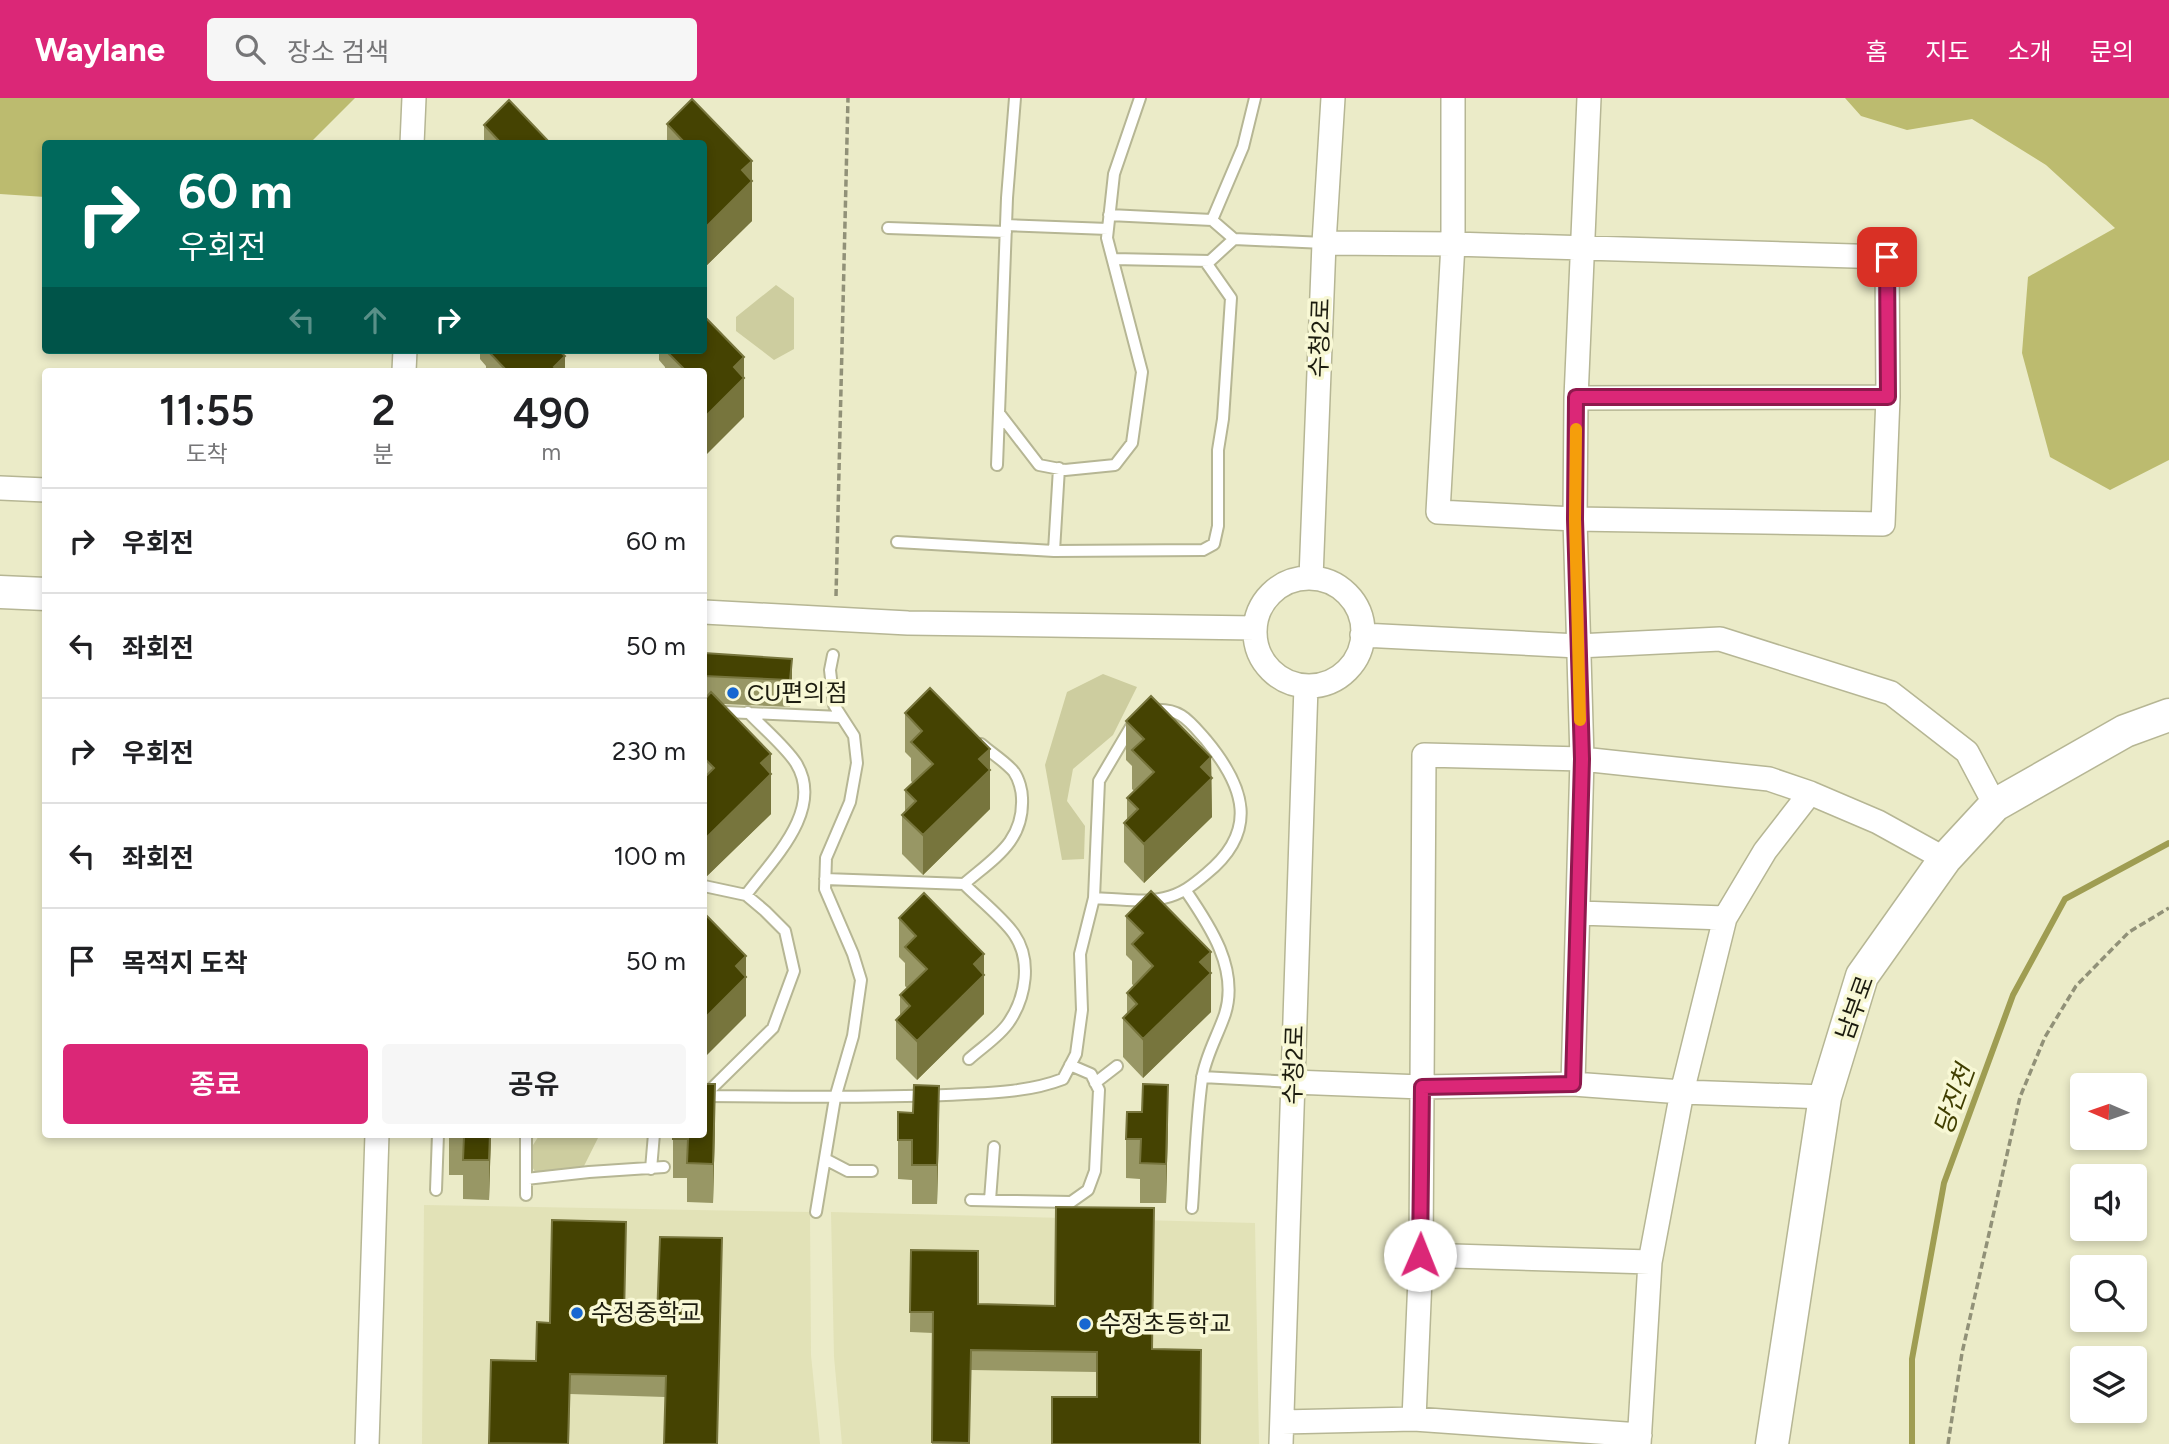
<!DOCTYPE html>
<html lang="ko">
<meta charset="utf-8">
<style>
:root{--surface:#fff;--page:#f6f6f6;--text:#202124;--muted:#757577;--line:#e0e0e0;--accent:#db2777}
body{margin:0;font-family:Figtree,"Noto Sans KR",sans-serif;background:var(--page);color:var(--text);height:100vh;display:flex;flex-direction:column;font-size:26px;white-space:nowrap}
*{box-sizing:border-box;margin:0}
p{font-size:23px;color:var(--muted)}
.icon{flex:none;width:38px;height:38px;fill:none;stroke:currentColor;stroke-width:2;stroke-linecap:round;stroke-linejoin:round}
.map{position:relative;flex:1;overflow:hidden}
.side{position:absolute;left:42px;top:270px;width:665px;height:770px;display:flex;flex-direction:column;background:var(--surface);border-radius:7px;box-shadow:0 4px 10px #0003}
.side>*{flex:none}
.guide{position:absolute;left:42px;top:42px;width:665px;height:214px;border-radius:7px;box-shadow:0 4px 10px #0003;background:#00695c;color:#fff;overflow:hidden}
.needle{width:46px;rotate:272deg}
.controls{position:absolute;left:2070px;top:975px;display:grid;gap:14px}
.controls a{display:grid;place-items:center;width:77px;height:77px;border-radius:7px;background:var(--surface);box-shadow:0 4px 10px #0003;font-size:35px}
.pin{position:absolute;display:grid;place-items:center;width:60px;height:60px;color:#fff;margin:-30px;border-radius:14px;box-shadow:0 4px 10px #0006}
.me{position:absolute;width:77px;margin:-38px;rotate:1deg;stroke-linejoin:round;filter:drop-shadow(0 0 5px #0008)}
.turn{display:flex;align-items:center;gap:24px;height:147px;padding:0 21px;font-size:32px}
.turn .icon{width:91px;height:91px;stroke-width:2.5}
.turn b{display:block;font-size:49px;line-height:60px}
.lanes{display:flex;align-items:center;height:66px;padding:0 21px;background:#0003;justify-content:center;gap:35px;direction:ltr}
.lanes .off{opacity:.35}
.eta{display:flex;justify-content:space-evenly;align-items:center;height:119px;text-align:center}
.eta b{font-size:42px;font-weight:600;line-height:49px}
.button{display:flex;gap:14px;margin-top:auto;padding:14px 21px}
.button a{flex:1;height:80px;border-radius:7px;background:var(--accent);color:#fff;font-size:28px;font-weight:600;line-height:80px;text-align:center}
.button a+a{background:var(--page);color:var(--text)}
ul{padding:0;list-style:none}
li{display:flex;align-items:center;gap:21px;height:105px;padding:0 21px;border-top:2px solid var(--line)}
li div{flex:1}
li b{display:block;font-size:26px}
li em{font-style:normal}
header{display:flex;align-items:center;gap:42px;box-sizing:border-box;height:98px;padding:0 35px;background:var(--accent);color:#fff}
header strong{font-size:33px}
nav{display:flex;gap:38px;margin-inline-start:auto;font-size:24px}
.search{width:490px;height:63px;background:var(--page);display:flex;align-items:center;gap:18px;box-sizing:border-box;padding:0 24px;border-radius:7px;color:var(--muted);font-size:26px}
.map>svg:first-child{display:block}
.built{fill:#e2e2b7}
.green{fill:#cdcd9f}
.forest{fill:#bcbb6f}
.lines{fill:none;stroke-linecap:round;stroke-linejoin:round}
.stream{stroke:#9f9d52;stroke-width:6}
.lane-casing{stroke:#b6b694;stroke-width:14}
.street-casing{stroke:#b6b694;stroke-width:26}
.secondary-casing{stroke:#b6b694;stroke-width:35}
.path{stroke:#919178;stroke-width:3.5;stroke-dasharray:7 3.5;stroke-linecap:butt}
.lane{stroke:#fff;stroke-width:10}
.street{stroke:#fff;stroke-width:23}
.secondary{stroke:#fff;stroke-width:32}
.wall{fill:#989765}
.shaded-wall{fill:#77753d}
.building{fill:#454302;stroke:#77753d;stroke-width:2}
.route-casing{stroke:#8e194d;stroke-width:18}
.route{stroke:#db2777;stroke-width:12}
.slow{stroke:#f59e0b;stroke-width:12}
.poi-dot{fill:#1667d1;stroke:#f8f8d5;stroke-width:2.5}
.labels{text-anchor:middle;stroke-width:7;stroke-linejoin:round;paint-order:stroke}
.street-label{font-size:24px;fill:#1c1c0f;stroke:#f8f8d5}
.poi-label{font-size:24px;fill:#1c1c0f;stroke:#f8f8d5;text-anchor:start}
.water-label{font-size:26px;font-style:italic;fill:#403e00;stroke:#f8f8d5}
</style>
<header>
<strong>Waylane</strong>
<div class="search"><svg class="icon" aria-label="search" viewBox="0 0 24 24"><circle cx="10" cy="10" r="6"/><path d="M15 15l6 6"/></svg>장소 검색</div>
<nav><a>홈</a><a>지도</a><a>소개</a><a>문의</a></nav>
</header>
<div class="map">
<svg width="2169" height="1346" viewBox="0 0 2169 1346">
<rect width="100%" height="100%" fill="#ebebc8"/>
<!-- built -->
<path class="built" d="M424,1107l386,7 1,143 9,89h-398z
M831,1114l424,11 4,221h-417l-8,-87z"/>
<!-- green -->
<path class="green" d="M776,187l18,13v51l-20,11 -38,-29v-14z
M1103,576l34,13 -24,48 -40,34 -6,32 18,25 -1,33 -22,1 -17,-95 22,-73z
M540,1036h60l-18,36 -40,14 -16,-28z"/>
<!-- forest -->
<path class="forest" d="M0,0h355l-45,45 -264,1 -1,53 -45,-3z
M1845,0h324v362l-59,30 -60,-33 -28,-104 6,-76 87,-49 -69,-63 -74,-46 -65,11 -46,-14z"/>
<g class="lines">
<!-- stream -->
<path class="stream" d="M1912,1346v-85l32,-176 69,-188 52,-96 104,-56"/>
<!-- lane casing -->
<g class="lane-casing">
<path id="lane" d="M1015,0l-8,100 -8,215 40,52 26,5 50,-5 17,-22 10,-71 -35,-134 7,-64 26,-76
M1109,117l103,5 22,19 90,4
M1212,122l31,-73 12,-49
M1006,127l102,4
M888,130l118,4
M1113,161l97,2 24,-22
M997,367l2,-52
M897,444l157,9 149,-1 11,-6 4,-18v-76l5,-31 8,-121 -26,-37
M1054,453l5,-83
M704,613l136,6
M825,781l139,5c30,-26 60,-42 58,-86 0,-7 -3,-19 -8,-26 -8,-10 -23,-19 -33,-28
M964,786c15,15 38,33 50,50 18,26 12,63 -5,88 -9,14 -28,26 -40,37
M704,788l42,9 19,16 20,20 9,40 -21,57 -67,66
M1186,793c24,35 53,78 39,123 -7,21 -20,43 -23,65 -6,43 -7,87 -10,129
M746,797c26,-35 79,-85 50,-132 -11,-17 -34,-36 -48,-51
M1094,800c23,1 49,5 70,0 18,-4 29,-13 42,-24 53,-43 39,-87 0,-134 -17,-19 -25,-32 -53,-30
M1202,979l91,5
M1095,985l22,-17
M704,998c81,1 161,2 242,-1 39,-2 81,-2 117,-16l13,-25 6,-44 -2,-56 14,-56 5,-117 33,-56
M825,1061l23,12h24
M651,1071l3,-35
M526,1081l63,-7 75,-5
M436,1092l2,-56
M526,1097v-61
M971,1102l100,2 17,-12 7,-19 4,-81 -8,-16 -21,-9
M990,1102l4,-53
M816,1114l19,-114 18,-62 8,-56 -8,-26 -28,-65 1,-31 24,-56 7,-39 -3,-27 -20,-31 -4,-35 3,-15"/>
</g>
<!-- street casing -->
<g class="street-casing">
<path id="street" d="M412,46l2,-46
M1324,145l129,1 434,13 1,140 -5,127 -308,-5 -137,-7 15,-268v-146
M404,273l1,-21
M1576,300l312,-1
M0,390l46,2
M1311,480l13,-335 9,-145
M1255 534a54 54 0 1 1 108 0a54 54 0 1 1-108 0Z
M704,514l204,11 347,5
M1362,537l216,11 142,-7 171,54 76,59 28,53
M1810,695l68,29 67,37
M1579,815l146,5
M1293,984l129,5 151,-3 109,8 143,5
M1573,986l9,-325 -7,-240 1,-121 13,-300
M1421,1157l229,7
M1414,1321l7,-164 3,-500 158,4 187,20 41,14 -45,58 -40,67 -43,174 -32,170 -11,182
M1282,1324l132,-3 226,16
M367,1346l10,-310
M1281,1346l25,-758"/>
</g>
<!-- secondary casing -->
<g class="secondary-casing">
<path id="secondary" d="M0,494l46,2
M1772,1346l53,-347 37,-121 83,-117 50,-54 130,-74 44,-16"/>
</g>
<!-- path -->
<path class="path" d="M836,498l12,-498
M1948,1346l14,-91 58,-256 25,-60 31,-51 53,-54 40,-24"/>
<!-- lane -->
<use href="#lane" class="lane"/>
<!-- street -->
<use href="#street" class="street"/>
<!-- secondary -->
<use href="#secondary" class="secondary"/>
</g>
<!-- wall -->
<path class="wall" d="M692,1l60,62v60l-48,47v-124h-37v-20z
M484,27l67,19h-67z
M480,252h78l7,21h-79v-5l-6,-7z
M659,252h45l40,67 -40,-46h-39v-4l-6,-7z
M704,555l88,6 -2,48 -67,-3 48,50v60l-66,64h-1z
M905,615l85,36v60l-67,66 -21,-21v-39l3,-3v-22l8,-7 -2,-2v-23l-6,-6z
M1126,623l85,36 1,60 -68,66 -20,-21v-39l3,-4v-21l7,-7 -2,-2v-23l-6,-6z
M1126,818l85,36v60l-68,66 -20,-21v-39l4,-4v-21l7,-7 -2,-2v-23l-6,-6z
M899,820l85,36v60l-67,66 -21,-21v-39l4,-3v-22l7,-7 -2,-2v-23l-6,-6z
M715,1026l-2,79 -26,-1v-24h-14v-44z
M1168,1026l-2,79h-26v-24l-14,-1v-39z
M939,1027l-2,79h-25v-24l-14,-1v-39z
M449,1036h42l-2,66 -26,-1v-24h-14z
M1154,1110l-57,189v-25l-126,-2 -2,74h-37l1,-111 -23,-1 1,-82 67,54 77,2z
M722,1140l-57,159 -95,-3 -1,50h-80l2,-84 45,1 14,-38 74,-6 33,1z"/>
<!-- shaded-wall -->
<path class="shaded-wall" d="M752,63v60l-48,47v-39l38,-59z
M565,258v15h-11v-4z
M744,259v60l-40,40v-39l30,-51z
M792,561v27l-2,21v-27z
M990,651v60l-67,66v-40l56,-76z
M771,656v60l-66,64v-39l56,-76z
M1211,659l1,60 -68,66v-39l57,-77z
M1211,854v60l-68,66v-39l57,-77z
M984,856v60l-67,66v-39l57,-77z
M746,858v60l-42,42v-39l32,-53z
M715,986v40l-2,79v-39z
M1168,987v39l-2,79v-39z
M939,988v39l-2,79v-39z
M490,1036h1l-2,66v-40z"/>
<!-- building -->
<path class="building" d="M692,1l60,62 -10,9 10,11 -48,48v-85h-21l1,-2 -17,-18z
M509,2l42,44h-51l1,-1 -17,-18z
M704,218l40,41 -10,10 10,11 -40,40v-47h-18l-21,-21h39z
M487,252h71l7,6 -11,11 5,4h-52z
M704,555l88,6 -2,21 -86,-4z
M930,590l60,61 -11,10 11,11 -67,65 -21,-20 14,-14 -11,-11 28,-26 -22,-22 11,-11 -17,-18z
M711,594l60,62 -10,9 10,11 -66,65h-1v-61l10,-10 -10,-10v-58z
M1151,598l60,61 -10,10 11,11 -68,66 -20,-21 14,-14 -11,-11 27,-26 -22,-22 12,-11 -18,-18z
M1151,793l60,61 -11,10 11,11 -68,66 -20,-21 14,-14 -10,-11 26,-27 -21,-22 11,-11 -17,-17z
M924,795l60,61 -10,10 10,11 -67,66 -21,-21 14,-14 -10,-11 27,-26 -22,-22 11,-11 -17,-18z
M704,815l42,43 -10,10 10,11 -42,42z
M704,986h11l-2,80 -26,-1 1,-24h-15v-5h31z
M1143,986l25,1 -2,79 -26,-1 1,-24h-15l1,-27h15z
M914,987l25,1 -2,79h-25v-25h-14v-28l15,1z
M449,1036h41l-1,26h-26l1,-24 -15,-1z
M1056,1109l98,1 -2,141 49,1 -1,94h-148v-47h45v-45l-126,-2 -2,93 -37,-1 1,-130h-23l1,-62 67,1v53l77,2z
M552,1122l74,2 -2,95 33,1 3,-81 62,1 -5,206h-53l2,-68 -96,-2 -2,70 -79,-1 2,-83 45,1 1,-39 13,1z"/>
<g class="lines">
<!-- route casing -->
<g class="route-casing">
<path id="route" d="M1420,1157l2,-168 151,-3 9,-325 -7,-240 1,-122h312l-1,-140"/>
</g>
<!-- route -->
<use href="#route" class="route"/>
<!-- slow -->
<path class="slow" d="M1576,331l-1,90 5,201"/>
</g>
<!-- markers -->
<g class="poi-dot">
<circle cx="733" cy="595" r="7"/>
<circle cx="577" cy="1215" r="7"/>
<circle cx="1085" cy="1226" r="7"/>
</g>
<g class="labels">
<!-- street labels -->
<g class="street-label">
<text transform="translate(1320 240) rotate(-88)" y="8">수청2로</text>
<text transform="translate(1855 910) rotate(-70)" y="8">남부로</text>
<text transform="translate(1294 967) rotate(-88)" y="8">수청2로</text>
</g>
<!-- poi labels -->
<g class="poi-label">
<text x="747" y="603">CU편의점</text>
<text x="591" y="1223">수정중학교</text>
<text x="1099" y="1234">수정초등학교</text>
</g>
<!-- water labels -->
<g class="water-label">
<text transform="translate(1954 1002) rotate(-70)" y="9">당진천</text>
</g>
</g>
</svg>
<div class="controls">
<a><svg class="needle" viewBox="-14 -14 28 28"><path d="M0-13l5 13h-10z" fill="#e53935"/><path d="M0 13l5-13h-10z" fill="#757577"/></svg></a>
<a><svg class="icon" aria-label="sound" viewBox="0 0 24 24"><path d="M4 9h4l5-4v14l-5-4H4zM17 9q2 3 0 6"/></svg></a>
<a><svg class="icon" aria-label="search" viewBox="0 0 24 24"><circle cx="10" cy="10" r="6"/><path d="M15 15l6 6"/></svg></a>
<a><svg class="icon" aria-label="layers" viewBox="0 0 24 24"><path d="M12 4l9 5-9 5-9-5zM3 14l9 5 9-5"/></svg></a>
</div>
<div class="pin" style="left:1887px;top:159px;background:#d93025"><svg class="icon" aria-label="arrive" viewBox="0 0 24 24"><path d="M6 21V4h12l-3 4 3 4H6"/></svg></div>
<svg class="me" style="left:1420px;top:1157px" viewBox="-20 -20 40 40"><circle r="19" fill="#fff"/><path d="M0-13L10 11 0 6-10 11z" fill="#db2777"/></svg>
<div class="guide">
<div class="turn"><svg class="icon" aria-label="right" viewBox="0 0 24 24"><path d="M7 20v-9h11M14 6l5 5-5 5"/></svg><div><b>60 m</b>우회전</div></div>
<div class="lanes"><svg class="icon off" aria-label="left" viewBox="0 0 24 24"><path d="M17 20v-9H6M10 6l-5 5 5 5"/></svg><svg class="icon off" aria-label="ahead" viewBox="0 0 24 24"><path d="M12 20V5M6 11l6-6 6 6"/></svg><svg class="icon" aria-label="right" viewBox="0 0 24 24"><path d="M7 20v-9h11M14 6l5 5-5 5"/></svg></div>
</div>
<section class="side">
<div class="eta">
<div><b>11:55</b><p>도착</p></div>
<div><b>2</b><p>분</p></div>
<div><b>490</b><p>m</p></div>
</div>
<ul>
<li><svg class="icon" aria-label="right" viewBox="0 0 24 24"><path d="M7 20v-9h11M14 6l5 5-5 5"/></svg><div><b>우회전</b></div><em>60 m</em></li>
<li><svg class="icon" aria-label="left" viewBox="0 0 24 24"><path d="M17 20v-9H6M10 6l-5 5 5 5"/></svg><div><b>좌회전</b></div><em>50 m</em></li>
<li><svg class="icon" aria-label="right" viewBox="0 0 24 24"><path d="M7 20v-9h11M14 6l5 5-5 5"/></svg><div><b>우회전</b></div><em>230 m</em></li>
<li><svg class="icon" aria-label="left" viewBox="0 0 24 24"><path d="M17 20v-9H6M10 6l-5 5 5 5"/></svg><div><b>좌회전</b></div><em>100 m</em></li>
<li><svg class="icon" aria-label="arrive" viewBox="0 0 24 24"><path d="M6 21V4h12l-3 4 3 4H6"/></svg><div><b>목적지 도착</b></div><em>50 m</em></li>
</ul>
<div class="button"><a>종료</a><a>공유</a></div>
</section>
</div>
